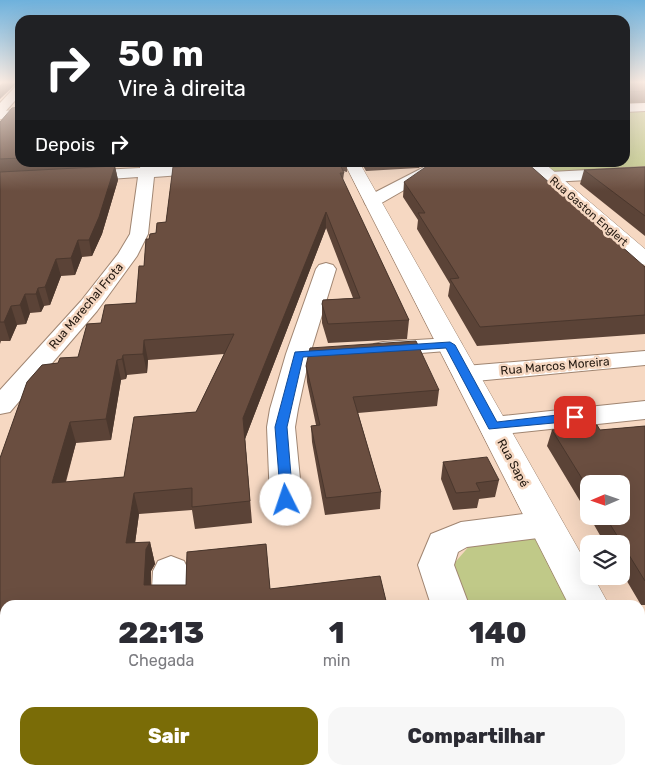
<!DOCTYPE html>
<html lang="pt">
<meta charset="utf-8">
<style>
:root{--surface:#fff;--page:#f7f7f7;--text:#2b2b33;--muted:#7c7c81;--accent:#7a6c07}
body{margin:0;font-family:Rubik,sans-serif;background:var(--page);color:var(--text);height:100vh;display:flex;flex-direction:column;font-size:19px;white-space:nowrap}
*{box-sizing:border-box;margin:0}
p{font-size:16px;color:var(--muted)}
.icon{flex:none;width:28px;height:28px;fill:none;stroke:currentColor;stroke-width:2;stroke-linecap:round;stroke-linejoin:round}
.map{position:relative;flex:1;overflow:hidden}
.drawer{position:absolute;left:0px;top:600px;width:645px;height:175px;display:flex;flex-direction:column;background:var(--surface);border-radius:15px 15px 0 0;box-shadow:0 5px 20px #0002}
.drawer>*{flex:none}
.hud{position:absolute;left:15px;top:15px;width:615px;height:152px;border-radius:15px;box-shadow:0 5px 20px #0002;background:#202124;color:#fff;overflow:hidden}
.needle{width:32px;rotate:268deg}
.controls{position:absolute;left:580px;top:475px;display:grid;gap:10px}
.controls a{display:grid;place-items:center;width:50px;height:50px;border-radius:10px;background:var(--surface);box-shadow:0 5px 20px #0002;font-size:25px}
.pin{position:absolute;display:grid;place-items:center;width:42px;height:42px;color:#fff;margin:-21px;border-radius:10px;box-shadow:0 2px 8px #0006}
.me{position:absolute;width:55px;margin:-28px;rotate:356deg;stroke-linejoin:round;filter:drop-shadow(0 0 4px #0008)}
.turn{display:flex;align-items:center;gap:18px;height:105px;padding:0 20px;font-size:22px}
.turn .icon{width:65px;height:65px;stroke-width:2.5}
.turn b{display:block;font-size:35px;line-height:42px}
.then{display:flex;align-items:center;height:48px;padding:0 20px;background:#0003;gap:10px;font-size:19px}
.eta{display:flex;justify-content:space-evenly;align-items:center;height:85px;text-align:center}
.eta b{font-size:30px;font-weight:800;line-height:35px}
.button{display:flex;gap:10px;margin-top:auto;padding:10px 20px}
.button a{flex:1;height:58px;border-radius:15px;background:var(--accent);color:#fff;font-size:20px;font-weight:800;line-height:58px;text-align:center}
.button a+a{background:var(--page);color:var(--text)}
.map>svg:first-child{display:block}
.green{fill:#c0c988}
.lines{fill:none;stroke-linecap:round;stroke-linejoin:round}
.street-casing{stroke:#a08571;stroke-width:2}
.secondary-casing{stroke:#a08571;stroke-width:1}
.street{fill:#fff;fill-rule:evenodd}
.secondary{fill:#fff;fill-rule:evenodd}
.wall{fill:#5b4337;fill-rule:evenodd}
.shaded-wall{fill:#4a372d}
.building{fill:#6a4e40;stroke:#4a372d;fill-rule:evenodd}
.route{fill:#1a73e8;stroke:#114b97}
.labels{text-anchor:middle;stroke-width:5;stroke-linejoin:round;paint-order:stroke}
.far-street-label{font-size:11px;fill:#221810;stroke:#f6d8c2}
.street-label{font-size:12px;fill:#221810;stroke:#f6d8c2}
</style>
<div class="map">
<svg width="645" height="775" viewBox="0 0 645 775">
<rect width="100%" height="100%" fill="#f6d8c2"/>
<!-- green -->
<path class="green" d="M625,109l20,1v57l-90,6 -13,-10 83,-1z
M153,162l146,1 -147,5z
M537,533l37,72h-110l-13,-38 20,-23z
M640,732l5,10v33h-119l-1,-5h115z"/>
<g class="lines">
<!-- street casing -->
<g class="street-casing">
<path id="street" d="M20,85v10l-16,18 -4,1v-11l16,-17z
M645,103v8l-20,1v-8z
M141,162h14v5l54,-2 7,4 -7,4 -55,4 -6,57 -11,22 -40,55 -87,101 -10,2v-24l81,-89 37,-47 12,-20 8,-57 -57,4 -8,-5 8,-5 59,-3z
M434,162h19l-75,43h-12l-2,-4 2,-4z
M645,167v10l-95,5 -8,-5 8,-5z
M326,263l7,2 3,4 -26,85 -12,55 -3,18 7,73 -5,8 -11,4 -11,-4 -5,-8 -3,-73 3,-18 16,-55 30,-85 3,-4z
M450,338l9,2 3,5 -3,5 -76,6 -9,-2 -3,-5 3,-5 9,-2z
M645,351v14l-180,17 -9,-3 -4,-5 4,-5 9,-3z
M645,401v18l-152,16 -10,-3 -4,-6 4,-6 10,-3z
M546,511l12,4 5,9 -5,9 -12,4 -79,10 -9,5 -4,13 15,40h-38l-13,-40 13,-31 30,-12z
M171,556l13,5 5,10v34h-38l2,-34 5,-10z
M139,770h46v5h-46z
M484,770h46l2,5h-46z"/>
</g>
<!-- secondary casing -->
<g class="secondary-casing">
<path id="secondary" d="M20,110v8l-20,1v-8z
M344,162h15l230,406v8h4l16,29h-40z
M526,162h17l102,87v16l-7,-2z
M640,678l5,2v51l-5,-2z"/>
</g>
<!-- street -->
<use href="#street" class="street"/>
<!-- secondary -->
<use href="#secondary" class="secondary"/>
</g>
<!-- wall -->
<path class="wall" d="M625,82h20v21h-20z
M20,98v64h103l-2,5h-6l3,13 -16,54 -10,22 -10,1 -7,18 -14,1 -11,29 -6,1 -3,6 -11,1 -4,11 -9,1 -7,16h-9l-1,3v-222l18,-15z
M347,162v10l-4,-1 1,2 -1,7 66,140 -2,19 -79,4 -6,-20v-19l1,-4 30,-2 -27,-70 -81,211 7,84 -57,6 -3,-19 -53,4 -4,29 15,-1 5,22 -4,7v14h35l1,-33 79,-8 4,45 110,-13 7,29h-382v165h135l2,5h-142v-317l27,-76 15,-17 16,-2 2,-5 18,-1 9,-33 14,-1 4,-18 31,-2 3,-37h5l2,-27h3l1,-5 6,-1 1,-10 9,-1 7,-55 92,-4zM224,354l-28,58 -62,5 -10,60 -58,5 10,-39 35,-3 10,-60 5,-1 1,-4 20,-2 1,-13z
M361,162h68l-11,6 -52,3z
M645,167v69l-65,-52 4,-14z
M404,182l241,85v67l-168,12 -29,-50 2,-12 -33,-55 1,-9 -15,-23z
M306,366l133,24 -2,16 -79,7 23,79 -1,17 -55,6 -13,-73 -1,-16 5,-1 -9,-43z
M645,426v179h-4l-20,-34v-27h-16l-16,-28h32l-32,-32v32l-42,-70 5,-16h48z
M443,462l56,18 -4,17 -16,2 -2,9 -24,2 -12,-31z
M176,770h102l-35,5h-65z"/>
<!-- shaded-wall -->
<path class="shaded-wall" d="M4,82h14l-18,17v-14z
M418,162h11l-11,6z
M115,166l3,14 -16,54 -10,22 -3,-16z
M326,212v16l-81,211 7,84 -9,-105z
M78,240l4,17 -7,18 -4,-17z
M56,259l5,17 -11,29 -5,-18z
M38,288l6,18 -3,6 -5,-18z
M25,294l5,19 -4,11 -6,-19z
M11,306l6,19 -7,16 -6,-19z
M144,340l4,20 -1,13 -4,-19z
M123,355l4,20 -1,4 -4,-20z
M117,360l4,20 -10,60 -5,-21z
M70,422l6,21 -17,61 -7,-21z
M134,493l5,21 -7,51 -6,-22z
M150,542l5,22 -4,7 -1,34 -6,-20 2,-36z
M134,770h6l2,5h-8z"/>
<!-- building -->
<path class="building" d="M625,82h20v9l-20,1z
M20,98v60l-20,1v-37l12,-14 6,-1 1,-7z
M266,162h73l5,11h-4l69,147 -81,4 -6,-20 1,-4 37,-2 -34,-86 -83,206 7,83 -58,6v-19l-58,5 -8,50 24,-1 -4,7 -2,36h42l1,-33 79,-8 4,45 110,-13 7,29h-382v165h73l-36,5h-42v-317l27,-76 15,-17 16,-2 2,-5 18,-1 9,-33 14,-1 4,-18 31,-2 3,-37h5l2,-27h3l1,-5 6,-1 1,-10 9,-1 7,-55zM234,334l-38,78 -62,5 -10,60 -72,6 18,-61 36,-3 11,-59 5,-1 1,-4 20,-1 1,-14z
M433,162h93l119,105v48l-165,12 -30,-48 9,-1 -41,-65h7l-21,-31 23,-16z
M115,166l-16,51 -10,23h-11l-7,18 -15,1 -11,28 -7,1 -2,6h-11l-5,11 -9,1 -7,16h-4v-150z
M645,167v49l-61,-46z
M416,341l23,49 -86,7 28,95 -55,6 -15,-72 9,-1 -14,-59 4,-18z
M597,425l3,5 45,-4v155l-40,-65h16v-32h-32v6l-37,-60z
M487,457l12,23 -23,3 4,8 -24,2 -13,-31z
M95,770h39v5h-39z"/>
<!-- sky -->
<linearGradient id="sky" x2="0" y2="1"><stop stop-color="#6eb1dc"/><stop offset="0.43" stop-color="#fbede4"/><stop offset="1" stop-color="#fbede4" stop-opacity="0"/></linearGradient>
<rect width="645" height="191" fill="url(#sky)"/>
<!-- route -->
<path class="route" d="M450,342l5,3 42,77 78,-9 6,4 -6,4 -86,8 -43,-81 -143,9 -16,70 6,73 -7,5 -5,-2 -6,-76 20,-75z"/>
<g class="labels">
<!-- far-street labels -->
<g class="far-street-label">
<text transform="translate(589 211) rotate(41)" y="4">Rua Gaston Englert</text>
</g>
<!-- street labels -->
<g class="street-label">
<text transform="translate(86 306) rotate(-50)" y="4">Rua Marechal Frota</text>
<text transform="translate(555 366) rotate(-5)" y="4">Rua Marcos Moreira</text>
<text transform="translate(513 463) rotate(62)" y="4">Rua Sapé</text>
</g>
</g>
</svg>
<div class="controls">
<a><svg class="needle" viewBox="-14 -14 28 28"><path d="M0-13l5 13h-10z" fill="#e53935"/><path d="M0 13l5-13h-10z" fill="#7c7c81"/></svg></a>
<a><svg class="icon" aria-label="layers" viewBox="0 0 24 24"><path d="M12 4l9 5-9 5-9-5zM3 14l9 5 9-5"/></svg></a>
</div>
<div class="pin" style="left:575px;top:417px;background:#d93025"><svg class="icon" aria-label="arrive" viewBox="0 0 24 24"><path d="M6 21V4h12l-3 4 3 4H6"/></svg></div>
<svg class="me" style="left:286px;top:500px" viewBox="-20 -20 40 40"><circle r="19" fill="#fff"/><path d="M0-13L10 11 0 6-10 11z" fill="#1a73e8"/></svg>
<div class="hud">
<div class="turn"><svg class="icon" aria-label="right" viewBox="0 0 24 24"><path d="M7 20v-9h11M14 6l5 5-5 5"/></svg><div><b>50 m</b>Vire à direita</div></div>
<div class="then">Depois<svg class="icon" aria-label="right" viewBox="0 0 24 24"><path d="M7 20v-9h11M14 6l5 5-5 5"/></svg></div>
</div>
<section class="drawer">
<div class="eta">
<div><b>22:13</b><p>Chegada</p></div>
<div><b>1</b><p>min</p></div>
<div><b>140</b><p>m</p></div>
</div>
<div class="button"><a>Sair</a><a>Compartilhar</a></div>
</section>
</div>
